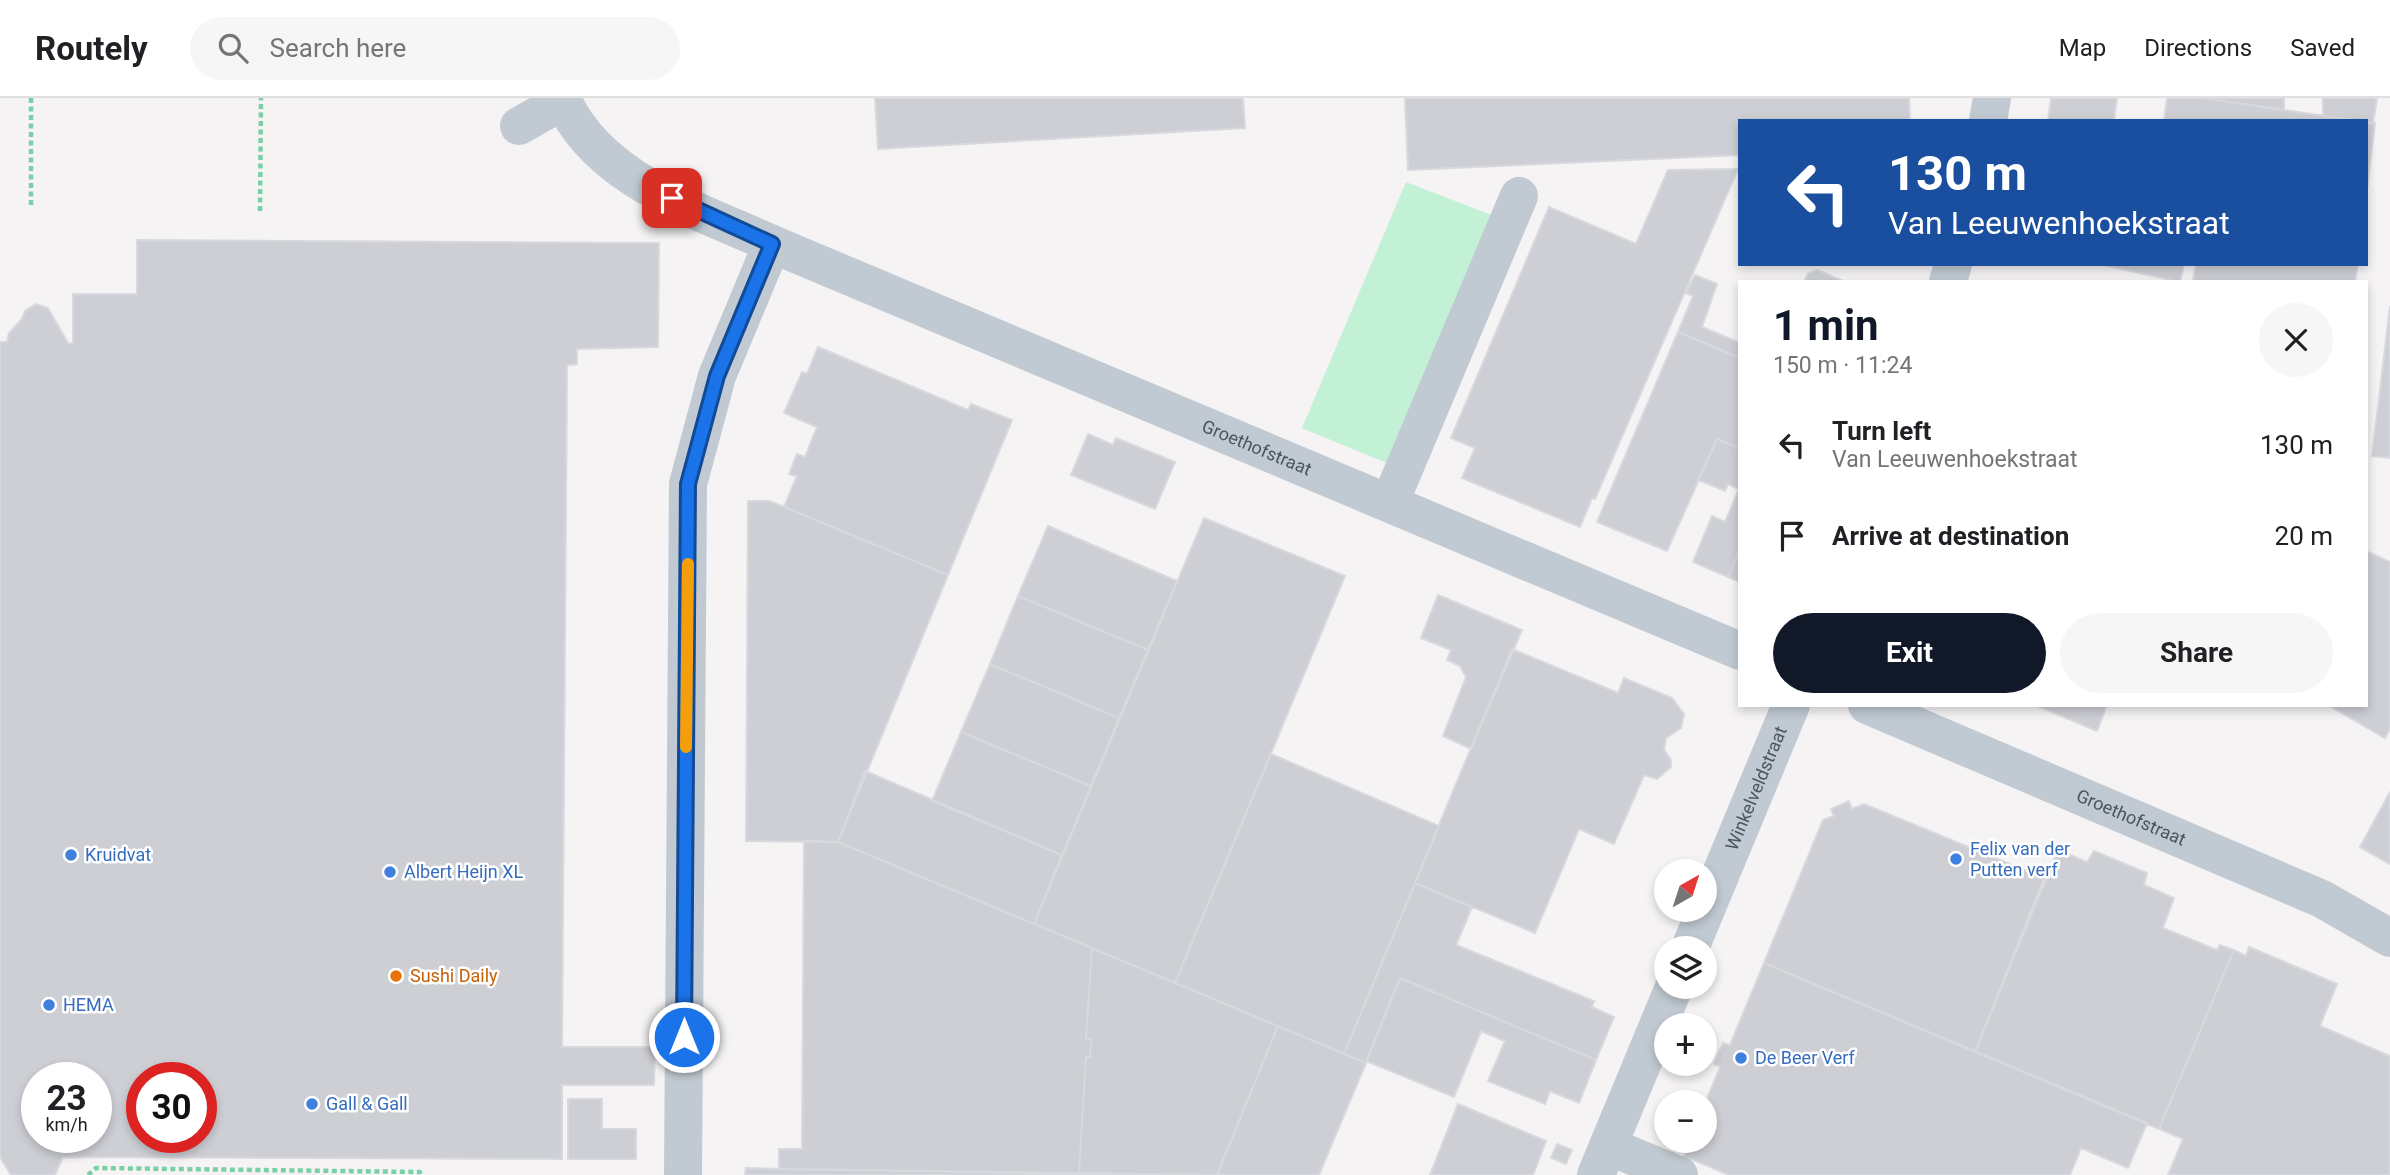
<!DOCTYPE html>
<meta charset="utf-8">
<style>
:root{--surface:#fff;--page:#f6f6f6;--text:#202124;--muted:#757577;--line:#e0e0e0;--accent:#111827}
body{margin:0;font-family:Roboto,sans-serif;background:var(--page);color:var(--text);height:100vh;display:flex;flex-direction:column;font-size:26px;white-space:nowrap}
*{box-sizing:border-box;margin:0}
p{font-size:23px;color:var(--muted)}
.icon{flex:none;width:38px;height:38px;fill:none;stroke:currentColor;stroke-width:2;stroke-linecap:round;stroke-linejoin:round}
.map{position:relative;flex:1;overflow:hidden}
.details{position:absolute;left:1738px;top:182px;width:630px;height:427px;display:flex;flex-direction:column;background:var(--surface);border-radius:0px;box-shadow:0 4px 10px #0003}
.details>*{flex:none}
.guide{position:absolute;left:1738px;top:21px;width:630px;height:147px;border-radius:0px;box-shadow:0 4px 10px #0003;background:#1a4fa0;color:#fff;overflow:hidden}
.needle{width:46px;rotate:39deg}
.controls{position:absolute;left:1654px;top:761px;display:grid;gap:14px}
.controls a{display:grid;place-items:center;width:63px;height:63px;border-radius:50%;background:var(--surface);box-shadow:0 4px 10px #0003;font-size:35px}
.speed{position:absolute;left:21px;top:964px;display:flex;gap:14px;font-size:35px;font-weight:700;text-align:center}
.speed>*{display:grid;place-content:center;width:91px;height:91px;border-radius:50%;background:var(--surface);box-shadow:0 4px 10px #0003;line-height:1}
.speed small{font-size:18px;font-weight:400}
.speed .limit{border:10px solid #d22;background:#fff;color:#111}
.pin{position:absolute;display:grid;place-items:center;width:60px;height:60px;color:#fff;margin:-30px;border-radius:14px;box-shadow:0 4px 10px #0006}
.me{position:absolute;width:77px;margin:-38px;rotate:0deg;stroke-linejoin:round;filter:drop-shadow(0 0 5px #0008)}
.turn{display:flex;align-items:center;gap:24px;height:147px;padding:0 35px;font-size:32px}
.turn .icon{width:91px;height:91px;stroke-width:2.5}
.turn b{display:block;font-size:49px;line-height:60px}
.round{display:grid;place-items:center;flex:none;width:74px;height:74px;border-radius:37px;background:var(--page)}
.headline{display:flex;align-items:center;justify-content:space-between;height:119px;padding:0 35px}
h1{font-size:42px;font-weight:700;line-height:52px;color:var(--accent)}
.cta{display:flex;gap:14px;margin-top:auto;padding:14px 35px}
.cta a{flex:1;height:80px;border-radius:42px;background:var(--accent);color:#fff;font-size:28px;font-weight:700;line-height:80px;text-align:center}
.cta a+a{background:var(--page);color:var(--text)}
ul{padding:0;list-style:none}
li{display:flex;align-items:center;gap:21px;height:91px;padding:0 35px}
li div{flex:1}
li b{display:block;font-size:26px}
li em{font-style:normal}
header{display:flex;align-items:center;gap:42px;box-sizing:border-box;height:98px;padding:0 35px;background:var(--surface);border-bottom:2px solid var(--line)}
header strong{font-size:33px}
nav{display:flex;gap:38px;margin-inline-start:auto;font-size:24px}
.search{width:490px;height:63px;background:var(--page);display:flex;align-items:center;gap:18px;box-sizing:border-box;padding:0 24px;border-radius:38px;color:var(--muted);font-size:26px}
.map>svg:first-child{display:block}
.green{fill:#c3f1d5}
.building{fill:#cdcfd5;stroke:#d7d9de;stroke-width:2;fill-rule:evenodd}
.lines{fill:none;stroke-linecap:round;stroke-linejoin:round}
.path{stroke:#7ad0a6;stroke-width:4.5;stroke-dasharray:5 3.5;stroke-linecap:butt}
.minor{stroke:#c1cad2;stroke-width:38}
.route-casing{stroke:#114b97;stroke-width:18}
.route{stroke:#1a73e8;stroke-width:12}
.slow{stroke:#f59e0b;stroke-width:12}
.shop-dot{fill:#3f7fe0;stroke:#fff;stroke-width:2.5}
.food-dot{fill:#e8710a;stroke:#fff;stroke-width:2.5}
.labels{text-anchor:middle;stroke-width:5;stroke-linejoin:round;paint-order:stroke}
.street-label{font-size:18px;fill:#4a5661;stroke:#fff}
.shop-label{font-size:18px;fill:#366cbe;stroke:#fff;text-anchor:start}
.food-label{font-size:18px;fill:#c56008;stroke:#fff;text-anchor:start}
</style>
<header>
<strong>Routely</strong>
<div class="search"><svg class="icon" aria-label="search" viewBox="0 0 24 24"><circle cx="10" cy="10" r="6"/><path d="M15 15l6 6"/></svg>Search here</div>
<nav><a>Map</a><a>Directions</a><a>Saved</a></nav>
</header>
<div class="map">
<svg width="2390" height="1077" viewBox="0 0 2390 1077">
<rect width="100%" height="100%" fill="#f5f3f3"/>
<!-- green -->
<path class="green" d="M1406,84l88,34 -105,248 -87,-36z"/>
<!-- building -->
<path class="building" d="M875,0h368l2,30 -367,21z
M1405,0h504l1,23h-170v34l-332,15z
M2051,0h66l-3,23h-66z
M2167,0h35l158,23h-196z
M2202,0h82v12z
M2323,0h54l-4,25 -50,-7z
M2366,24l9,1 -9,75z
M1738,71l-143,330 -3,-1 -12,29 -118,-49 13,-30 -24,-10 98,-231 87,37 32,-74z
M137,142l522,3 -1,104 -81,2v15l-10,1 -5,682h93l-1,38h-92v74l-499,-2 -8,18h-44l-11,-18v-815h7l2,-9 13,-14 3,-8 11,-7 12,4 20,35h5v-49h64zM37,980h59v60h-59zM142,980h59v60h-59z
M2099,166h85l-4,18z
M2196,166h162l-3,18h-152l-10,-2z
M1817,172l26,11 1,1h-40l4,-8z
M1695,177l22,9 -15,43 38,16v15l-62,-26 15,-36 -7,-3z
M2390,208v152l-18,-2z
M1678,234l62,26v91l-23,-10 -50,112 -70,-29z
M818,249l150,63 3,-6 41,16 -64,155 -164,-68 13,-31 -8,-2 8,-20 8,3 12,-30 -33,-14 18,-41 5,2z
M1088,336l25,11 3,-7 59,24 -20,47 -84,-34z
M1717,341l23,10v100l-12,28 -35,-15 19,-46 13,6 14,-33 -11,-5 -3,7 -27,-11z
M748,403h22l178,74 -110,267 -92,-1z
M1204,420l141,58 -170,407 -141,-59z
M1048,428l129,55 -29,69 -130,-54z
M1740,451v33l-12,-5z
M2366,453l24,11v167l-5,9 -57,-33h38z
M1438,497l84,35 -51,119 -28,-13 23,-59 -6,-11 -13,-6 4,-10 -30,-12z
M1018,498l130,54 -29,68 -129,-54z
M1512,551l106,44 6,-15 48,20 12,16 -3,14 -15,10 -2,12 7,10v7l-14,12 -13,-4 -30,69 -35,-15 -44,104 -120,-50z
M990,566l129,54 -28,68 -130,-54z
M2035,607h72l-10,26z
M961,634l130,54 -29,69 -130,-54z
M1271,656l168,72 -95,228 -169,-71z
M865,673l197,84 -28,69 -196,-82z
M2390,694v72l-30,-17z
M1849,703l3,8 12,-5 180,74 -69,174 -211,-89 59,-143 11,-4 -3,-7z
M804,743l34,1 254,106 -6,91h5l-1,18h-4l-7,116 -300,-4v-20h23z
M2058,752l29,12 7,-11 53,22 -3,12 30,13 -11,30 54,22 3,-5 14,5 -75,179 -184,-77z
M1415,785l57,24 -16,38 138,56 -2,6 22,10 -18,43 -196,-82 -34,85 -22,-9z
M2249,849l88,37 -17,42 70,30v119h-222l15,-36 -24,-10 75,-179 12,6z
M1092,850l186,78 -61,149 -138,-2 7,-116h4l1,-18h-5z
M1764,865l383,160 -19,45 -47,-20 -11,27h-341l-45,-19 6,-15h14v-35l16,-39 -6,-3 9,-21 7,2z
M1400,880l196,82 -17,43 -29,-12 -5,13 -57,-23 17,-40 -24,-10 -27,66 -88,-36z
M1278,928l88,37 -47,112h-102z
M568,1001h34v30h34v30h-68z
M1458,1006l88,37 -13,34h-103z
M1557,1046l15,6 -6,14 -15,-6z
M746,1070l33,1 372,6h-406z"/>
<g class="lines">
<!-- path -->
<path class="path" d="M31,0v108
M260,113l1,-113
M88,1077l8,-7 324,4v3"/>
<!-- minor -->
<g class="minor">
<path id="s1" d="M562,0c35,82 136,112 210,146l968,407"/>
<path d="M1988,23l4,-23"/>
<path d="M519,28l44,-25"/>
<path d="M1948,184l5,-18"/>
<path d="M1390,404l129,-306"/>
<path id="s2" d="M1867,607l455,194 68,39"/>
<path id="s3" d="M1690,850l101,-243"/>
<path d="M1608,1048l71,29"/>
<path d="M683,1077l5,-691 29,-108 55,-132"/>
<path d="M1596,1077l78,-188"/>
</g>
</g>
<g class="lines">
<!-- route casing -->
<g class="route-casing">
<path id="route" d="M672,100l100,46 -55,132 -29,108 -4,553"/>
</g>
<!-- route -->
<use href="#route" class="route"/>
<!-- slow -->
<path class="slow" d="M686,649l2,-183"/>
</g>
<!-- markers -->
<g class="shop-dot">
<circle cx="71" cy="757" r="7"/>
<circle cx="1956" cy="761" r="7"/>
<circle cx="390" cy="774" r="7"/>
<circle cx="49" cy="907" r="7"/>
<circle cx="1741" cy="960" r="7"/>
<circle cx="312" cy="1006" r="7"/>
</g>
<circle class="food-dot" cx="396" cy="878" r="7"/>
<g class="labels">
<!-- street labels -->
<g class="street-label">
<text dy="6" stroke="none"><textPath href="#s1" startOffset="788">Groethofstraat</textPath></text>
<text dy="6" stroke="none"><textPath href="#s3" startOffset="173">Winkelveldstraat</textPath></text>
<text dy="6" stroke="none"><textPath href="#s2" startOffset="287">Groethofstraat</textPath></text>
</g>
<!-- shop labels -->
<g class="shop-label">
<text x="1970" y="757">Felix van der<tspan x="1970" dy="21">Putten verf</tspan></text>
<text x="85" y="763">Kruidvat</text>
<text x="404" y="780">Albert Heijn XL</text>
<text x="63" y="913">HEMA</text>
<text x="1755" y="966">De Beer Verf</text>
<text x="326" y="1012">Gall &amp; Gall</text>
</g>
<!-- food labels -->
<g class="food-label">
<text x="410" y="884">Sushi Daily</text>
</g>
</g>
</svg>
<div class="controls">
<a><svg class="needle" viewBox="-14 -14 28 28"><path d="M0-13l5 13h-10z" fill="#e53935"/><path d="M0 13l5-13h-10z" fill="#757577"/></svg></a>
<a><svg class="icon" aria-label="layers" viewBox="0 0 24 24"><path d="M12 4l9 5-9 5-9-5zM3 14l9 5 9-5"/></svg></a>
<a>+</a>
<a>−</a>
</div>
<div class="speed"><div>23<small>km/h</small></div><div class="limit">30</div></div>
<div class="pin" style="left:672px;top:100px;background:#d93025"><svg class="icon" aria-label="arrive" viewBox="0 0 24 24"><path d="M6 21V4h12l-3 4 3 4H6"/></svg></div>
<svg class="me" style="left:684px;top:939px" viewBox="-20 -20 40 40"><circle r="17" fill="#1a73e8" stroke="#fff" stroke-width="3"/><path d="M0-11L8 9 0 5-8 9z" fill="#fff"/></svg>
<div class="guide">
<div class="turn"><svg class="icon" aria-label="left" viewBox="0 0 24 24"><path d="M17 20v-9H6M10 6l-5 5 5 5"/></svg><div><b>130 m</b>Van Leeuwenhoekstraat</div></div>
</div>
<section class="details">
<div class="headline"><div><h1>1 min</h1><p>150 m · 11:24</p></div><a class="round"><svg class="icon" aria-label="close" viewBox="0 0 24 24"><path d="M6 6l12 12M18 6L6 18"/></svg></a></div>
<ul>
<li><svg class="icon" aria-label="left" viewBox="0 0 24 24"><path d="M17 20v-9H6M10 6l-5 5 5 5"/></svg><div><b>Turn left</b><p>Van Leeuwenhoekstraat</p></div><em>130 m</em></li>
<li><svg class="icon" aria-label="arrive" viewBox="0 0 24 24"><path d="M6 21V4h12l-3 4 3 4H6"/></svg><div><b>Arrive at destination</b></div><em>20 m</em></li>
</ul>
<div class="cta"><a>Exit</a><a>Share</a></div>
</section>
</div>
